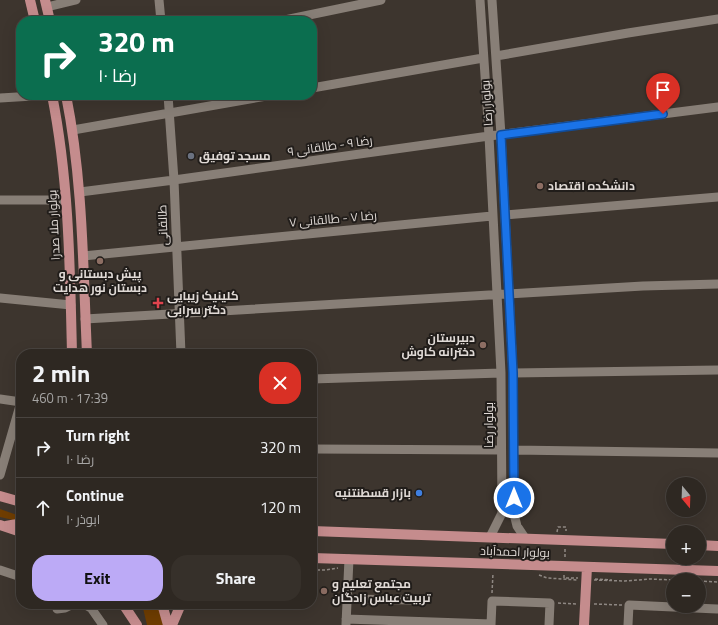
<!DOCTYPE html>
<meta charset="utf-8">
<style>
:root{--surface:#2e2822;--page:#36302a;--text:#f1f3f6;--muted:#a7a6a5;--line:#494440;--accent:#bcaaf6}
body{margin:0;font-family:"Titillium Web",Cairo,sans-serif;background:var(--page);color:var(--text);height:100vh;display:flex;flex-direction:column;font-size:15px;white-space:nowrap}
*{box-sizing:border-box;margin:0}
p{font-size:13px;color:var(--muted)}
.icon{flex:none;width:22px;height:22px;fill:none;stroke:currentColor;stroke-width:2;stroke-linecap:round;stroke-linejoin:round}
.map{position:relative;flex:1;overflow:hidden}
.side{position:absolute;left:16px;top:349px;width:301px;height:260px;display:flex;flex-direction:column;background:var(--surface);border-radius:16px;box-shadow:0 4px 16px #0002,0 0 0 1px var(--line)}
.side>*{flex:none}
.banner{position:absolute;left:16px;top:16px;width:301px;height:84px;border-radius:16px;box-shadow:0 4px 16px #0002,0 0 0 1px var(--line);background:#0b6e4f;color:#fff;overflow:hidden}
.needle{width:26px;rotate:161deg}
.controls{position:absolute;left:666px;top:477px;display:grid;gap:8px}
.controls a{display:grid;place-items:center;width:40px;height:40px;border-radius:50%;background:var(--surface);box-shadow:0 4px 16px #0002,0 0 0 1px var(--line);font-size:20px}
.pin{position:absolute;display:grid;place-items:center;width:34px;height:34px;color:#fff;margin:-41px -17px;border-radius:50% 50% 50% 0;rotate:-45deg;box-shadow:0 0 4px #0007}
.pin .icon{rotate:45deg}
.me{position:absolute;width:44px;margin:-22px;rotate:0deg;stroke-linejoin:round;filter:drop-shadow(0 0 3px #0008)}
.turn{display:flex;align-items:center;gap:14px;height:84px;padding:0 16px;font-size:18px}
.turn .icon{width:52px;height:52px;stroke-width:2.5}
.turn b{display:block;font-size:28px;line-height:34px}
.round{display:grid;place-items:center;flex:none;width:42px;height:42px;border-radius:16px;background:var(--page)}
.overview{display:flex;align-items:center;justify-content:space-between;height:68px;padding:0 16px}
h1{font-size:24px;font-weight:700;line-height:30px}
.action{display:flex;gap:8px;margin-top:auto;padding:8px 16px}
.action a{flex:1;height:46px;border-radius:16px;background:var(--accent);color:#111;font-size:16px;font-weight:700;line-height:46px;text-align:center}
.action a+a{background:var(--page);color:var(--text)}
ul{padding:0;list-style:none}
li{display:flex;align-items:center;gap:12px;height:60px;padding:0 16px;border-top:1px solid var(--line)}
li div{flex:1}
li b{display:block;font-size:15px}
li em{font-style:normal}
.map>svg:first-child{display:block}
.green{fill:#6f3d00}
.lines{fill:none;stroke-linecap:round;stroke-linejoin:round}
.path{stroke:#8f8883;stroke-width:1.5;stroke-dasharray:3 2;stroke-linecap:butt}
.minor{stroke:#887f77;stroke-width:9}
.major{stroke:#c58c8d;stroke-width:10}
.route-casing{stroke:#114b97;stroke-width:10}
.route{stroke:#1a73e8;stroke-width:7}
.worship-dot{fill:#6b7280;stroke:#211d1a;stroke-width:1.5}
.education-dot{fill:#8d6e63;stroke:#211d1a;stroke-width:1.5}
.health-dot{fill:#e0444e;stroke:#211d1a;stroke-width:1.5}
.shop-dot{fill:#3f7fe0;stroke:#211d1a;stroke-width:1.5}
.labels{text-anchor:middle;stroke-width:4;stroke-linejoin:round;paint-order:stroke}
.street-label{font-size:12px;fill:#e0dad6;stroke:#211d1a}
.poi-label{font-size:12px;font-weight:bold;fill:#e0dad6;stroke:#211d1a;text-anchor:start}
</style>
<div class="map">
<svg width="718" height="625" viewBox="0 0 718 625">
<rect width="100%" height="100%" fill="#3d352e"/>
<!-- green -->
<path class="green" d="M0,509l17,6 1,3 -5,2 -13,-3z
M142,604h15l7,21h-17z"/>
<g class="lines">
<!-- path -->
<path class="path" d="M557,532l1,-5h8v4
M565,557v-8
M312,570h14l12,-2
M539,575l8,3 31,2
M564,575v3h14
M595,579l17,1
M594,580l31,1 25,-2 23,1
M699,581l19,1
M492,593l1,-20
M558,603l18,1
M594,604l28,1"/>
<!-- minor -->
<path class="minor" d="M159,0l2,21
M480,0l9,136 12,237 1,140 -12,24
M492,0l9,135 12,238 1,141 3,12 8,12
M47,7l29,-7
M280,21l101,-21
M496,56l132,-23 90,-14
M312,88l171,-30
M168,95l6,85 7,174
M0,98l50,-3
M73,130l199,-35
M80,192l94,-12 315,-44 229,-29
M0,200h66
M505,215l213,-18
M83,256l409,-40
M0,298l71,7
M85,319l558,-33 75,-2
M513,373l205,-3
M312,379l189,-6
M0,399l21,3
M312,449l189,1
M514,450l204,3
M0,475l21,-73
M0,570l21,7
M347,599l68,1
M45,604h1
M84,604l7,4 12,17
M57,609l8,-1 8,-4
M346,619l145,5
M346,624l3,-65
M491,625l1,-24 58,2 -1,22
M628,625l1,-20 88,4"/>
<!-- major -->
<path class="major" d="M30,0l5,21
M45,0l5,21
M52,95c17,85 18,173 20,259
M66,95c17,85 17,172 21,259
M0,496l21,6
M0,525l21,7
M6,526l11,-2 4,-4
M312,531l361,13
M699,545l19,1
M312,558l406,13
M123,604l14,21
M162,604l6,21
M172,625l9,-21
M584,625l3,-58"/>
</g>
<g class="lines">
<!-- route casing -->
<g class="route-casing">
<path id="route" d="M514,498l-1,-125 -12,-238 162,-21"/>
</g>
<!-- route -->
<use href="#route" class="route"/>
</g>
<!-- markers -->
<circle class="worship-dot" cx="191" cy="156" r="4"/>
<g class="education-dot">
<circle cx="540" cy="186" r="4"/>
<circle cx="100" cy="261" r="4"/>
<circle cx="483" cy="345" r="4"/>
<circle cx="324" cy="591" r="4"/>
</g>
<path class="health-dot" d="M156 297h4v4h4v4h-4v4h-4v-4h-4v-4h4z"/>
<circle class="shop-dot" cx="419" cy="493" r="4"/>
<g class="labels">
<!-- street labels -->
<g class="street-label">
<text transform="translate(487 103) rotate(-94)" y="4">بولوار رضا</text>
<text transform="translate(330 146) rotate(-8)" y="4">رضا ۹ - طالقانی ۹</text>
<text transform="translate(333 219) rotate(-5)" y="4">رضا ۷ - طالقانی ۷</text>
<text transform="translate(54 225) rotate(-93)" y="4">بولوار ملا صدرا</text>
<text transform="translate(163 225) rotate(-92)" y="4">طالقانی</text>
<text transform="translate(489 425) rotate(-90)" y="4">بولوار رضا</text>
<text transform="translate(515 552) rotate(2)" y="4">بولوار احمدآباد</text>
</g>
<!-- poi labels -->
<g class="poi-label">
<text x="199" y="160">مسجد توفیق</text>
<text x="548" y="190">دانشکده اقتصاد</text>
<text x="100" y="278" text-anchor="middle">پیش دبستانی و<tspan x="100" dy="14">دبستان نور هدایت</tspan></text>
<text x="167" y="300">کلینیک زیبایی<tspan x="167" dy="14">دکتر سرابی</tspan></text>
<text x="475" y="342" text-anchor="end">دبیرستان<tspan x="475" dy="14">دخترانه کاوش</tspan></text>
<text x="411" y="497" text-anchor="end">بازار قسطنتنیه</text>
<text x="332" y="588">مجتمع تعلیم و<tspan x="332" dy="14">تربیت عباس زادگان</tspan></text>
</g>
</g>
</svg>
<div class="controls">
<a><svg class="needle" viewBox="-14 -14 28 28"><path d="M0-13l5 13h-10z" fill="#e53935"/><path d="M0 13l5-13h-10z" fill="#a7a6a5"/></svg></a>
<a>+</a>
<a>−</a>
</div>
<div class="pin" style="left:663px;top:114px;background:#d93025"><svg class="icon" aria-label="arrive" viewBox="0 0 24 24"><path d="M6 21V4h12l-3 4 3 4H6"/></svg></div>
<svg class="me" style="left:514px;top:498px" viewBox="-20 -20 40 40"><circle r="17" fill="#1a73e8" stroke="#fff" stroke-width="3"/><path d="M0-11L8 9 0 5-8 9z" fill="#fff"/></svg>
<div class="banner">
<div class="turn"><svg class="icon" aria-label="right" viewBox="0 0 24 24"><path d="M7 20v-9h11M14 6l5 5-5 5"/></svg><div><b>320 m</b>رضا ۱۰</div></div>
</div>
<section class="side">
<div class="overview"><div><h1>2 min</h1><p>460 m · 17:39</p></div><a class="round" style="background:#d93025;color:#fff"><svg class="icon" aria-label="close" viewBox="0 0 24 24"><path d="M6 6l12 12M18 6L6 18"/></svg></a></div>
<ul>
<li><svg class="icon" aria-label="right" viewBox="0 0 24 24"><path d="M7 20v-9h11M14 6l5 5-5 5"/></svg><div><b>Turn right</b><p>رضا ۱۰</p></div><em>320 m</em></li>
<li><svg class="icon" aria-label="ahead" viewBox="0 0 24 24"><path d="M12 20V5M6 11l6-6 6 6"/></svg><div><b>Continue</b><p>ابوذر ۱۰</p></div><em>120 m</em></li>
</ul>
<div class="action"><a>Exit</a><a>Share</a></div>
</section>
</div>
